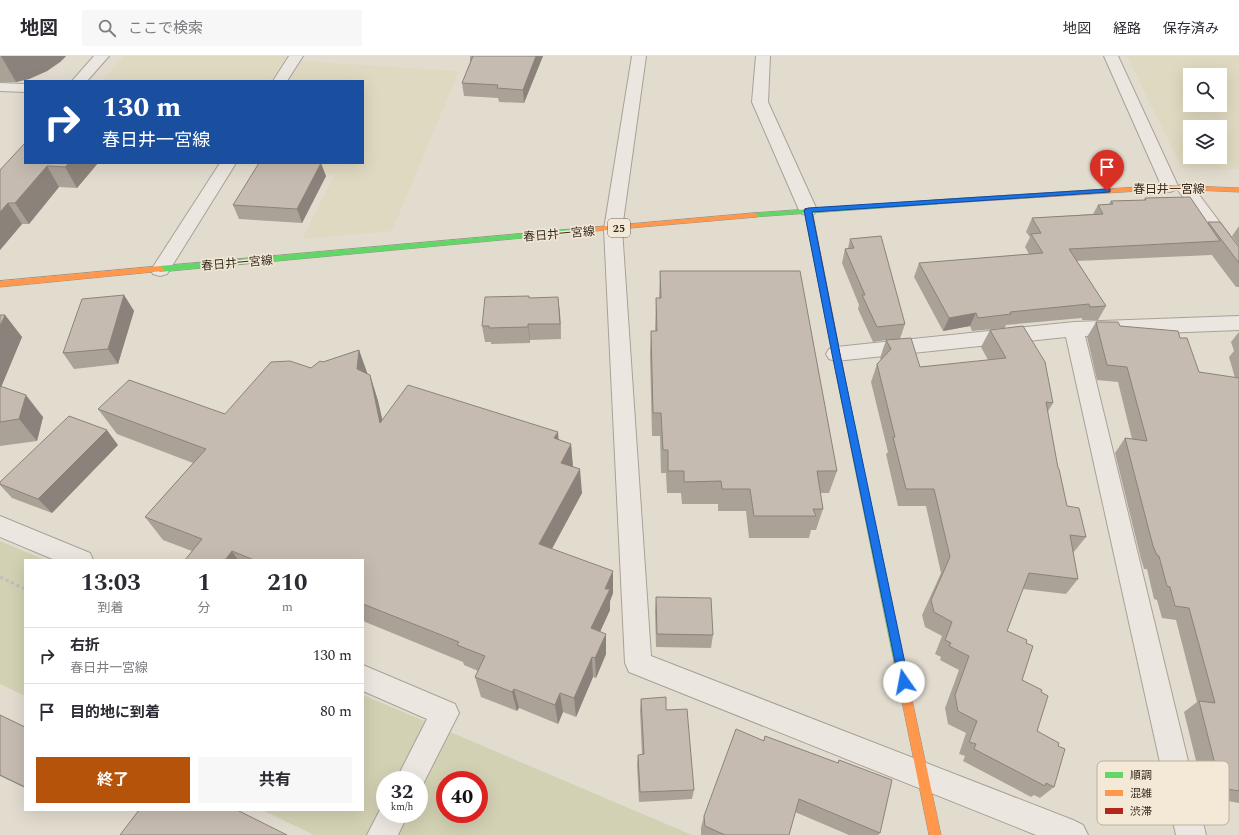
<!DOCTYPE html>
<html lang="ja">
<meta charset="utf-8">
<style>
:root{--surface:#fff;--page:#f7f7f7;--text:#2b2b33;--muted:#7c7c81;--line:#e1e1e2;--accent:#b45309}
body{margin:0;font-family:Spectral,"Noto Sans JP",serif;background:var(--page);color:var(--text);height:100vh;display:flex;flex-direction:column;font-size:15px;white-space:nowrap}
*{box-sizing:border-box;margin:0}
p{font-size:13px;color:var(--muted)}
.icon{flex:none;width:22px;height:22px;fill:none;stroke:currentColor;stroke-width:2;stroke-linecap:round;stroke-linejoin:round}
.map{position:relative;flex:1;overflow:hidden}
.details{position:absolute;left:24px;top:503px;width:340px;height:252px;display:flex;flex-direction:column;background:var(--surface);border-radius:0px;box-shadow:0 4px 16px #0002}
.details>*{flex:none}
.hud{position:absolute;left:24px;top:24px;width:340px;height:84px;border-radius:0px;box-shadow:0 4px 16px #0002;background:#1a4fa0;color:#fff;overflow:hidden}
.fabs{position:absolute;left:1183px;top:12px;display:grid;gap:8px}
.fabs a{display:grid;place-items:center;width:44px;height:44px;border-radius:0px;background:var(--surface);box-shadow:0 4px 16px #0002;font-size:20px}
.speed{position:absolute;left:376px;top:715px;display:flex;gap:8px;font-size:20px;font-weight:700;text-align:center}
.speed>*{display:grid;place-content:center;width:52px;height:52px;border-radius:50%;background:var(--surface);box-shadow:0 4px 16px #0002;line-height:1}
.speed small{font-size:10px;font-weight:400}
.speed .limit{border:6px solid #d22;background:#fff;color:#111}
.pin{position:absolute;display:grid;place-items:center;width:34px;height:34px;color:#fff;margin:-41px -17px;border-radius:50% 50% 50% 0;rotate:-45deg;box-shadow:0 0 4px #0007}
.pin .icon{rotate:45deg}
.me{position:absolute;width:44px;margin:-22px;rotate:348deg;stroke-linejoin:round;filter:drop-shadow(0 0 3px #0008)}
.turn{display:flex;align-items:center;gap:14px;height:84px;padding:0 12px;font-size:18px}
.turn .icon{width:52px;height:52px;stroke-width:2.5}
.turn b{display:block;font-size:28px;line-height:34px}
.eta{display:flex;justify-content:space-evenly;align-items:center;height:68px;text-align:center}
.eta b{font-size:24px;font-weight:700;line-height:28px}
.action{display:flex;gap:8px;margin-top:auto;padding:8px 12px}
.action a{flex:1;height:46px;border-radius:0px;background:var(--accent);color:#fff;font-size:16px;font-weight:700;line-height:46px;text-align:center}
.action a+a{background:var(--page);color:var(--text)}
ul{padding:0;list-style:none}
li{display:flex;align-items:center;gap:12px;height:56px;padding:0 12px;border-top:1px solid var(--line)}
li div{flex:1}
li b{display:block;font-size:15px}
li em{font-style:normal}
header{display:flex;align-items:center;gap:24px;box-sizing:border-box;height:56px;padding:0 20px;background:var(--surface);border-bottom:1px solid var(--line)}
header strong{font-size:19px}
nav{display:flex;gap:22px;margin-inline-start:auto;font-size:14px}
.search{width:280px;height:36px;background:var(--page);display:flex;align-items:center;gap:10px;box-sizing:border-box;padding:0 14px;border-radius:0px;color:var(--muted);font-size:15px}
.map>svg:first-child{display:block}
.farmland{fill:#e0d9c1;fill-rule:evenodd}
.green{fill:#d2d1b3;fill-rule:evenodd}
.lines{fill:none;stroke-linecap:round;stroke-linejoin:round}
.street-casing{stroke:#a8a198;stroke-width:2}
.fast-casing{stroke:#979188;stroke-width:1}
.slow-casing{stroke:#979188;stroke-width:1}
.jam-casing{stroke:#979188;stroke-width:1}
.path{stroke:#c3beb7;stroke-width:3;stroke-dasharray:3.5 2.5;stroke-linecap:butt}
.street{fill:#ebe7e0;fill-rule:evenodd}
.fast{fill:#63d668;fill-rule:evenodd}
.slow{fill:#ff974d;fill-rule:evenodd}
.jam{fill:#b3261e;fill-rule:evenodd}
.wall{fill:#aaa197}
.shaded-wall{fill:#8b837b}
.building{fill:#c6bbb0;stroke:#8b837b}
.route{fill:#1a73e8;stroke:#114b97}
.labels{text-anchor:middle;stroke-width:3;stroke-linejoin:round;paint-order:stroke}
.shield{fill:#f3e9d6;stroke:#6f6357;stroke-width:1}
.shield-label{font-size:11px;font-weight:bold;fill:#362a20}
.street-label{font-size:12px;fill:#362a20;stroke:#f3e9d6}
.key{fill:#f3e9d6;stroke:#bab09f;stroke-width:1}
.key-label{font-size:11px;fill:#362a20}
</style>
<header>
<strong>地図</strong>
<div class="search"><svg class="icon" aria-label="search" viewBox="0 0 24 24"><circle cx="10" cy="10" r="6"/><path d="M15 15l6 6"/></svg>ここで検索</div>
<nav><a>地図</a><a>経路</a><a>保存済み</a></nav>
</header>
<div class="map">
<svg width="1239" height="779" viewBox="0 0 1239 779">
<rect width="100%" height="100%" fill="#e2dccf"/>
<!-- farmland -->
<path class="farmland" d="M124,0h163l-16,25h-169z
M1127,0h112v113l-57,-1zM1190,19h30v30h-30zM1190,71h30v30h-30z
M301,5l158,10 -67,160 -90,8 33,-65 -99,-9 1,-2h126v-82h-75z"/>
<!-- green -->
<path class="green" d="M0,485l45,19h-20v136l-25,-12z
M363,639l329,140h-378l-52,-25h101zM385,724h34v34h-34zM445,724h34v34h-34z"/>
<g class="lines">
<!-- street casing -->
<g class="street-casing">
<path id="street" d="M94,0h15l-22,25h-15z
M289,0h14l-16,25h-14z
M632,0h14l-24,173 29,427 422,164 10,5 5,10h-52l-407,-163 -4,-9 -21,-434z
M756,0h14l-2,46 49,108 -3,4 -6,1 -6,-1 -3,-4 -47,-108z
M1104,0h14l60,130 7,-3 6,1 48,64v19l-6,-2 -56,-76 -7,3 -6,-1 -2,-4z
M0,27l25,1v8l-25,-1z
M220,107h16l-69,111 -7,2 -7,-2 -2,-4z
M1239,260v14l-154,6 121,499h-30l-110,-498 -230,24 -7,-2 -3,-5 3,-5 7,-2 238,-25z
M0,460l90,37 3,7h-38l-55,-23z
M363,609l92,39 4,9 -39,77 -1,-10h-23l31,-61 -64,-28z
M385,747v11h23l-10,21h-31l16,-31z"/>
</g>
<!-- fast casing -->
<g class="fast-casing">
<path id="fast" d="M935,144h2v4l-183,13 -4,-2 4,-2z
M573,173l4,2 -1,2 -416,39 -4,-3 4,-3z
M846,344l4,3 54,259 -1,4 -4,1 -4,-1 -1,-4 -52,-259z"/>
</g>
<!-- slow casing -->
<g class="slow-casing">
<path id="slow" d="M1170,129l69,3v4l-69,-3 -235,15 -4,-2 4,-2z
M754,157l4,2 -1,2 -184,16 -4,-2 4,-2z
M160,210l4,3 -1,2 -163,16v-6z
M899,601l4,1 1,4 37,173h-12l-35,-173 1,-4z"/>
</g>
<!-- jam casing -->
<g class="jam-casing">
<path id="jam" d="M805,152h6l1,2 38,193 -4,3 -4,-3 -38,-193z"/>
</g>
<!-- path -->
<path class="path" d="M0,521l25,12"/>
<!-- street -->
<use href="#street" class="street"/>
<!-- fast -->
<use href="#fast" class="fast"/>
<!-- slow -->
<use href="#slow" class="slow"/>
<!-- jam -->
<use href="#jam" class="jam"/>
</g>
<!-- wall -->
<path class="wall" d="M0,0h66l-6,6 -13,9 -18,8 -13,3h-16z
M470,0h73l-19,47 -25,-1 -1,-4 -34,-2 -2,-13 8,-20z
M25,107h73l-21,25 -18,-1 -30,37h-7l-22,26v-80z
M326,120l-24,47 -63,-4 -6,-14z
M1145,142l63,25v-1l31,25v40h-3l-25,-33v1l-134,6 29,45 -8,14h-16v-2l-76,7 -1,3 -33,3 -2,-5 -27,5 -29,-54 5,-14 110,-9 -4,-7 5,-10 -4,-5 6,-14 61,-4 5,-9 11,-1 2,-3 33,-1z
M1239,170v20l-7,-10z
M850,183l55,85 -5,15 20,28 68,-7 -7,-13 9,-17 63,73 -6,10 11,55 9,38 19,31 -13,16 5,26 -12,15 -43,-5 -16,42 19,12 -4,37 19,12 -4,39 21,15 -4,41 -14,11 -6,-3 -3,2 -68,-36 2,-5 -6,-2 7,-21 -18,-9 -3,-16 14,-38 -19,-10 1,-3 -6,-3 7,-18 -17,-9 -3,-12 19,-42 -15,-67h-28l-12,-52 2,-2 -17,-70 6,-18 4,-4 -1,-2 6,-18 -13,2 -15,-33 1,-4 -17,-42 3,-14 3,-1z
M660,215l177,200 -8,22h-9l3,16 -7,21h-5l-2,8h-60l-3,-27h-28v-7h-36l-1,-11h-14l-1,-20h-5l-1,-37h-8l-2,-82 1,-23h4l1,-33h3z
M124,239l10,16 -16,53 -44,5 -11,-16z
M529,242l31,15 1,26 -31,1v3l-39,1v-2h-6l-3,-16z
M0,259h5l17,22 -21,49 42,31 -6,24 -37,5z
M1096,266l24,4 60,12 19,34 36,6 -6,-21 5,-6 -3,-9 8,-10v471l-34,-6 -21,-85 13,-10 -21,-82 -14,-2 -5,-18 -3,-1 -7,-30h-3l-3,-10 -26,-106 10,-15 7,1 -14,-57 -21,-2 -10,-43z
M359,294l8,24 3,1 8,26 4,19 176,12v7l13,5 2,23 9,26 -30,56 61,44 -3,8v9l-10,22 6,22 -10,24 -3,-1 -17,40 -13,-5 -5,12 -39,-16 -2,3 -36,-14 -6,-20 3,-6 -14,-6 -1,-3 -100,-41v-61h-178l7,-9 -29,-11 -18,-23 48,-54 -76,-29 -19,-25 127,5 98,-52z
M118,389l-66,68 -40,-15 -12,-13v-3z
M656,541l57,38 -2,13 -55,-1 -1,-36z
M641,643l25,11 28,80 -2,9 -53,3 -2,-37 1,-10h4l-2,-45z
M0,659l25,12v61l-25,-12z
M765,680l72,27 2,-3 41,73 -2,2h-29l-54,-23 -6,23h-88v-7l3,-12 59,-75z"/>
<!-- shaded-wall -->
<path class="shaded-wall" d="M1,0h65l-6,6 -13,9 -18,8 -13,3z
M536,0h7l-19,47 -1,-13z
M69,107h29l-21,25 -12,-21z
M321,107l5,13 -24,47 -5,-14z
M47,110l12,21 -30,37 -14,-21z
M8,147l14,21 -22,26v-38z
M124,239l10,16 -16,53 -10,-15z
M558,241l2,16 1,26 -1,-15z
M976,257l-6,13 -27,5 6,-13z
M5,259l17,22 -22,53v-64z
M528,268l2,16v3l-2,-16z
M359,294l9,25 -11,-6z
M370,319l8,26 11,47 -9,-25z
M26,339l17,22 -6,24 -18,-22z
M107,374l11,15 -66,68 -14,-14z
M558,376l2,25 -6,-19z
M571,388l2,24 -12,-5z
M580,413l2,24 -40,74 -3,-23z
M232,495l6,9h-13z
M613,515v22l-3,8v9l-18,39 -1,-21 14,-39z
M606,578v20l-10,24 -1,-20z
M592,601l1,20 -17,40 -2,-19z
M514,633l5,19 -2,3 -5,-19z
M560,637l3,19 -5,12 -3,-19z"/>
<!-- building -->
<path class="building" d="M473,0h63l-13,34 -26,-2 1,-3 -36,-2z
M25,87v20h44l-4,4 -18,-1 -32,37h-7l-8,9v-42z
M259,107h62l-24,46 -64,-4z
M1190,141l30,44 -151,8 37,57 -16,1 -1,-3 -79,8 1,2 -33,4 -2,-5 -27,5 -30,-55 124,-10 -12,-19 10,-1 -9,-15 71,-4 -5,-9 15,-1 -2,-3 35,-1 -1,-2z
M1208,166h12l19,25v16z
M881,180l24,88 -28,3 -15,-32h3l-20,-46 9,-1 -4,-9z
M660,215h140l37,200h-20l6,38h-10l3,7h-62l-4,-27h-28l-1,-8 -37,1v-11h-16v-21h-5l-2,-37h-8l-2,-82h6l-1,-33h5z
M124,239l-16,54 -45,4 19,-54z
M529,240v2l29,-1 2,27h-32v3l-39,1v-2h-7l3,-29z
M0,259h5l-5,11z
M1096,266h22l2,4 58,5 2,7h7l12,34 40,6v413l-18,-3 -22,-87 16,2 -26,-95 -14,-2 -5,-19 -3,-1 -8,-30 -2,-1 -4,-9 -28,-108 22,3 -20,-74 -20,-2z
M1023,270l22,36 8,41 -7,-1 12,66 1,1 8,37 12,2 7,29 -16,-2 8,44 -49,-6 -22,58 20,9 -1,3 7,3 -11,34 20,10 -1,2 7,4 -11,35 22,12 -1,3 7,3 -11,38 -8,-4 -1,3 -71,-37 2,-5 -7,-2 8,-21 -19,-10 -3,-16 14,-39 -20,-10 2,-3 -6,-3 7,-18 -18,-10 -3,-12 19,-43 -16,-68h-28l-13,-52h2l-18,-73 14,-15 -5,-9 25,-2 9,29 86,-9 -16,-28z
M359,294l-2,19 13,6 10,48 28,-38 150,47 -4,6 17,6 -10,19 19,6 -41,75 74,27 -8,18h5l-19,39 15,6 -11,24 -3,-1 -18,41 -14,-5 -5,12 -41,-16 -2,3 -37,-15 10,-21 -28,-11 2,-3 -96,-38v-44h-109l-22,-9 -7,9h-40l17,-21 -57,-22 61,-68 -108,-40 31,-29 96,34 46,-52 19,-1 21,7 9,-7 3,1z
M0,330l26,9 -7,24 -19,3z
M69,360l38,14 -69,69 -38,-15v-2z
M656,541l55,1 2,37 -56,-1z
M666,641v13l21,-1 7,81 -54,2 -2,-37 6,-1 -3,-55z
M0,659l25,12v60l-25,-12z
M736,673l28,12 1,-5 73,27 1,-3 53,20 -12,53 -81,-34 -10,36h-64l-20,-9 -1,-10z
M139,754h98l50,25h-167z"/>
<!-- route -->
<path class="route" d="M1107,133h3v3l-298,20 28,142 69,328 -1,4 -4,2 -4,-2 -68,-332 -28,-144 4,-2z"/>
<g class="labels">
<!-- shield labels -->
<rect class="shield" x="608" y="163" width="22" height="18" rx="3"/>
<g class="shield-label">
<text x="619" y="176">25</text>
</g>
<!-- street labels -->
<g class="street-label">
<text x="1169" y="137">春日井一宮線</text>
<text transform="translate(559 178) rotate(-5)" y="4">春日井一宮線</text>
<text transform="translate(237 207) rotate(-5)" y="4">春日井一宮線</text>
</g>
</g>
<!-- legend -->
<rect x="1097" y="705" width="132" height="64" rx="6" class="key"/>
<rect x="1105" y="716" width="18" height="6" fill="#63d668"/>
<rect x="1105" y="734" width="18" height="6" fill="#ff974d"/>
<rect x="1105" y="752" width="18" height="6" fill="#b3261e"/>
<g class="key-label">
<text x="1130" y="723">順調</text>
<text x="1130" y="741">混雑</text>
<text x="1130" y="759">渋滞</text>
</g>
</svg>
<div class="fabs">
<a><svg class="icon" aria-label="search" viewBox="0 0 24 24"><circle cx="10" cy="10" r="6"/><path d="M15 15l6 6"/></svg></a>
<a><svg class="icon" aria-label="layers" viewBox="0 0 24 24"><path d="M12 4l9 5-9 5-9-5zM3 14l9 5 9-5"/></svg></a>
</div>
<div class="speed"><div>32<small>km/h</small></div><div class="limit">40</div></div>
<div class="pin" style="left:1107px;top:135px;background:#d93025"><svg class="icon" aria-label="arrive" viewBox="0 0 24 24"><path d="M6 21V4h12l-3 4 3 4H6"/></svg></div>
<svg class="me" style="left:904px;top:626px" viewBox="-20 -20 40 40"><circle r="19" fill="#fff"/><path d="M0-13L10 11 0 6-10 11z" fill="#1a73e8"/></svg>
<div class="hud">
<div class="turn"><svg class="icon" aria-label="right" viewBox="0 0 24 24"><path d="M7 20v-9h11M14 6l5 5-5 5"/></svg><div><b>130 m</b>春日井一宮線</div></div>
</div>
<section class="details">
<div class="eta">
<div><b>13:03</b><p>到着</p></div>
<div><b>1</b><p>分</p></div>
<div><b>210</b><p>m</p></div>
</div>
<ul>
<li><svg class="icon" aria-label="right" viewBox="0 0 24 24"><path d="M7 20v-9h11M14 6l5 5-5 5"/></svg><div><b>右折</b><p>春日井一宮線</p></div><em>130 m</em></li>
<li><svg class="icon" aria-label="arrive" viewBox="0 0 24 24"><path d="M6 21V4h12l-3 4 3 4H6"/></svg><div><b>目的地に到着</b></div><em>80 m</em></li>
</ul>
<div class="action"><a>終了</a><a>共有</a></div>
</section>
</div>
